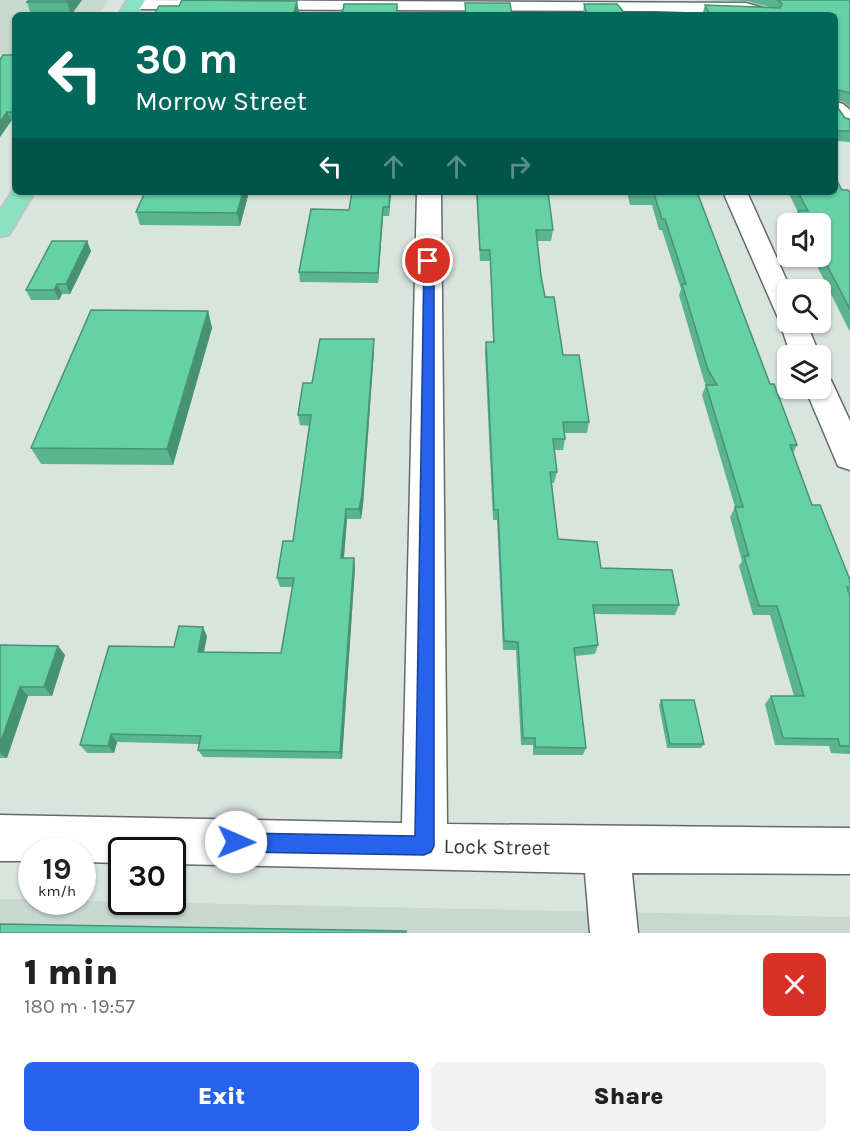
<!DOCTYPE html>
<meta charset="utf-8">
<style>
:root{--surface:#fff;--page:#f2f2f2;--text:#202124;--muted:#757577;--accent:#2563eb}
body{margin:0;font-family:Karla,sans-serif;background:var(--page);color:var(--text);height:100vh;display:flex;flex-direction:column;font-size:22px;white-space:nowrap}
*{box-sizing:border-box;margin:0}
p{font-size:20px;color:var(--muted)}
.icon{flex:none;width:33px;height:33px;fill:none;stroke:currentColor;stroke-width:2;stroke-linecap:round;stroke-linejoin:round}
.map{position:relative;height:933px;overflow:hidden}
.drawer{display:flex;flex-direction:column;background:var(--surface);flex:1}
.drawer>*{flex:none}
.top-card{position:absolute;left:12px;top:12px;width:826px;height:183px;border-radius:9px;box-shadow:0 2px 4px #0004;background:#00695c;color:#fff;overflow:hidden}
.controls{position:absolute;left:777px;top:213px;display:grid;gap:12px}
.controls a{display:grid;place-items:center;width:54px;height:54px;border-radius:9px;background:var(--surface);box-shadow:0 2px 4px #0004;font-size:30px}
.speed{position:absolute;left:18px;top:837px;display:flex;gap:12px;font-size:30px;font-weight:700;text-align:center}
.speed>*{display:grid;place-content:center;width:78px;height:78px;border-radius:50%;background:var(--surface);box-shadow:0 2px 4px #0004;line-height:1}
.speed small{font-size:15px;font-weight:400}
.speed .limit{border:3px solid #111;border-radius:9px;background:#fff;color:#111}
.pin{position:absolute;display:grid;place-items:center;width:51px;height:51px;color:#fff;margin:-26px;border:3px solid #fff;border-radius:50%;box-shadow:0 2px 6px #0007}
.me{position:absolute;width:66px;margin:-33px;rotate:91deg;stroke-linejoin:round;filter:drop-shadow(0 0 4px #0008)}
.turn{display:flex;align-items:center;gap:21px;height:126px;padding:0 24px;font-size:27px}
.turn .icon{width:78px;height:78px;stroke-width:2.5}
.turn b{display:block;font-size:42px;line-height:51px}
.lanes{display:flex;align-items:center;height:57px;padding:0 24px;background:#0003;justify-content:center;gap:30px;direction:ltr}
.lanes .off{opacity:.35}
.round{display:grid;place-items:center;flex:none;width:63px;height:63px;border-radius:9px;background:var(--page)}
.head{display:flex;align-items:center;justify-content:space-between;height:102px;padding:0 24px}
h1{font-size:36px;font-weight:800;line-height:45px}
.action{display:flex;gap:12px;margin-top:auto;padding:12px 24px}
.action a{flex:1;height:69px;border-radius:9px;background:var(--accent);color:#fff;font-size:24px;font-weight:800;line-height:69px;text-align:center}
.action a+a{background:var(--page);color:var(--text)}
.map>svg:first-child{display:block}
.built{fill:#c7d8d0}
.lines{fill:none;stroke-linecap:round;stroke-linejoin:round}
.minor-casing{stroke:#626b67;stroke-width:3}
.major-casing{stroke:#bec0bf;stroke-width:3}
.minor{fill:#fff;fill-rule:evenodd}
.major{fill:#8be2c3;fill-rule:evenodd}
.wall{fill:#59b48f}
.shaded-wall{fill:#489274}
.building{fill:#67d1a6;stroke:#489274;stroke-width:1.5}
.route{fill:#2563eb;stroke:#184099;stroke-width:1.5}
.labels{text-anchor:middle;stroke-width:6;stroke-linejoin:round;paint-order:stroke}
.near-street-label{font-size:21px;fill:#353937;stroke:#fff}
</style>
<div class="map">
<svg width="850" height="933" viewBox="0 0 850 933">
<rect width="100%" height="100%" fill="#dae4df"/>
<!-- built -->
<path class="built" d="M0,0h108l-10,15h-83v40h-15z
M0,899l850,18v16h-850z"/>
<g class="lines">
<!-- minor casing -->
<g class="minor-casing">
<path id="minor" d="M132,0l614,3 28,8 3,4 -122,-4 -528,-2 -3,-4z
M836,102l7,2 7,6v18l-8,-1 -6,-8z
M417,192h24l6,632 403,4v46l-218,-1 6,60h-48l-5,-60 -413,-9v-14h-50v13l-40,-1v-12h-50v11h-32v-46l402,8z
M723,192h24l44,98h-3v32h18l14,34h-29l-12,-36z
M820,377l11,3 19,41v49l-12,-4 -33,-78h15z"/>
</g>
<!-- major casing -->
<g class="major-casing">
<path id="major" d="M127,0h18l-9,15h-18z
M15,187v5h20l-26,43 -9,2v-27z"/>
</g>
<!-- minor -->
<use href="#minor" class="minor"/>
<!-- major -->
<use href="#major" class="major"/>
</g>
<!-- wall -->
<path class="wall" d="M29,0h53l-11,15h-40l-4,-13z
M694,0h156v108l-6,-6 -6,-1v7l7,10 5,1v23l-14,-1v-126h-134l3,-10 64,2 -22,-6z
M584,4l40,11h-41z
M15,55v66h-4l-11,16v-77z
M842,190l8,2v140l-38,-76h8v-32h-25l-1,-2 4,-10 -10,-20h48z
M145,192h104l-9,34 -100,-1 -4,-13z
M391,192l-2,24h-6l-5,67 -78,-1 -1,-10 50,-62z
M476,192h72l5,38 -2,11h-14l4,35 4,21 18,58 26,67 -2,11h-23l1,6 -2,11h-9l3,22 -3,11h-2l6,56 43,29 78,37 -4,10 -81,-1 4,31 -3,9 -20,2 11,92 -3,7h-50v-10h-12l-5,-95h-13l-6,-130h-4l-8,-167 1,-11h7l-3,-81h-10z
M627,192h70l73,192 27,61 -4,8 19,52 38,75v11l-1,1 1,4v158l-19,-1 -2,-7 -54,-1 -10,-41 6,-8h23l-24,-81h-17l-14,-49 3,-5 -12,-44 5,-10 -33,-112 4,-10 -2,-4 -25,-86 2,-6 -19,-59h-3l-7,-25h-22z
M87,241l4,10 -21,43h-8l-3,6h-28l-5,-10z
M208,311l4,17 -39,137 -132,-1 -10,-16z
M374,339v11l-11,155 -2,14h-14l-3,39h10l1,10 -13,191 -139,-2 -5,-7 2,-6 -83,-2 -3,11h-27l-7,-8 94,-98 33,-11 -3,16 77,1 12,-66h-13l-3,-9 16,-37 16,-115 -9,-1 -2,-10 14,-32z
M0,645l58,1 7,9 -13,41h-24l-21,62h-7z
M661,700l43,44 -3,4h-34l-8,-43z"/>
<!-- shaded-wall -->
<path class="shaded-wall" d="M69,0h13l-11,15 -4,-13z
M297,1l2,11 -1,3h-5z
M7,112l4,9 -11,16v-15z
M243,192h6l-9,34 -3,-13z
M390,192h1l-2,24v-9z
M383,207v9l-5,67v-10z
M87,241l4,10 -21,43 -4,-10z
M57,284l5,10 -3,6 -5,-10z
M208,311l4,17 -39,137 -6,-16z
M374,339v11l-11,155 -2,14 -2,-10z
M346,509l1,10 -4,48 -2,-9z
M354,558l1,10 -13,191 -2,-7z
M203,627l4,9 -5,25 -4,-9z
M58,646l7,9 -13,41 -8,-9z
M20,687l8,9 -21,62 -7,-5v-9z
M111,734l6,8 -3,11 -6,-7z"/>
<!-- building -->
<path class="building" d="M29,0h40l-2,2h-40z
M182,0l115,1 -4,14h-139l5,-9h20z
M778,0h72v93l-11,-3 -1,18 7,10 5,1v12h-14v-116h-126l-5,-10 75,3 2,-4z
M465,3h45l2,12h-46z
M344,4h53v11h-55z
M584,4h33l5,6 2,5h-37z
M3,55h12v53l-3,4h-5l-7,10v-62z
M836,179l6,11h6l2,2v117l-30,-57v-28h-15l-7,-13h10l-10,-19h38z
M145,192h98l-6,21 -101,-1z
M352,192h38l-1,15h-6l-5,66 -79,-1 12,-63 38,1z
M477,192h71l5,38h-17l5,46 4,21h9l9,58h16l10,67h-26l2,17h-12l4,33h-7l8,67 39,3 4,26 71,2 7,35h-86l5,40 -24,3 12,100 -51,-1v-9h-12l-5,-96 -14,-1 -6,-131h-4l-8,-168h8l-4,-92h-10z
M632,192h65l73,192h4l23,61h-7l22,60h8l30,75v7h-3l3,9v150h-10l-2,-7 -55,-1 -12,-42h33l-27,-90h-18l-15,-50h5l-14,-49h8l-37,-122h11l-9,-15 -26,-86h4l-21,-65h-3l-8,-25h-21z
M52,241h35l-21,43h-9l-3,6h-28z
M91,310l117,1 -41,138 -136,-1z
M320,339h54l-12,156 -3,14h-13l-5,49h13l-14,194 -142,-2 3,-14 -90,-2 -3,12 -28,-1 29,-99 65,1 5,-21 24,1 -5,25 83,1 13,-75h-17l6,-37h10l18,-126h-13l5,-32h9z
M0,645l58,1 -14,41h-24l-20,57z
M661,700h33l10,44h-34z
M0,924l406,7v2h-406z"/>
<!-- route -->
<path class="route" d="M424,259l10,2v585l-3,6 -7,3 -188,-3 -7,-3 -3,-7 3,-6 7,-3 179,3z"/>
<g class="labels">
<!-- near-street labels -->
<g class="near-street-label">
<text transform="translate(497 847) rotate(1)" y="7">Lock Street</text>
</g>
</g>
</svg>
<div class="controls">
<a><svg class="icon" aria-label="sound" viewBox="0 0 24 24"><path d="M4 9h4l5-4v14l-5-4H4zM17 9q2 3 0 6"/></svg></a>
<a><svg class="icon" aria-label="search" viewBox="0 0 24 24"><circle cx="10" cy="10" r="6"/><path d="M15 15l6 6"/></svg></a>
<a><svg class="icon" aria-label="layers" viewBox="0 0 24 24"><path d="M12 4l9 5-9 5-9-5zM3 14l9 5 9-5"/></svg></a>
</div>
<div class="speed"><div>19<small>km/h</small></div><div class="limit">30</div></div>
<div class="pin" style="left:428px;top:261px;background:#d93025"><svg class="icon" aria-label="arrive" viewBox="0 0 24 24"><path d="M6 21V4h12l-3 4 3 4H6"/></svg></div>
<svg class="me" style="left:236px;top:842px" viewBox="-20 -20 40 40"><circle r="19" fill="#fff"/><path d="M0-13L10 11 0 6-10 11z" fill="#2563eb"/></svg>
<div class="top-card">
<div class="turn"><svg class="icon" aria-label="left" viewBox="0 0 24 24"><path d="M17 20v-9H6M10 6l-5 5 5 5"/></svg><div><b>30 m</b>Morrow Street</div></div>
<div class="lanes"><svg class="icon" aria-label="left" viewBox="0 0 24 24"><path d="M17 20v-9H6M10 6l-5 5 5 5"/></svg><svg class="icon off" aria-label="ahead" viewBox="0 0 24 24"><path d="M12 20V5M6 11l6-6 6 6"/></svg><svg class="icon off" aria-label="ahead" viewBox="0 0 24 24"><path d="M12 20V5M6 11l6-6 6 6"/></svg><svg class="icon off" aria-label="right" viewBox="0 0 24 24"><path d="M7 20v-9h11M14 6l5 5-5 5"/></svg></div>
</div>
</div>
<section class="drawer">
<div class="head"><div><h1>1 min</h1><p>180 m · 19:57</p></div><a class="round" style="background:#d93025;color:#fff"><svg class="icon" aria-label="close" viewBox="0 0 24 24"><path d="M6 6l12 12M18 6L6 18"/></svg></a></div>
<div class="action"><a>Exit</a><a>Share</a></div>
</section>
